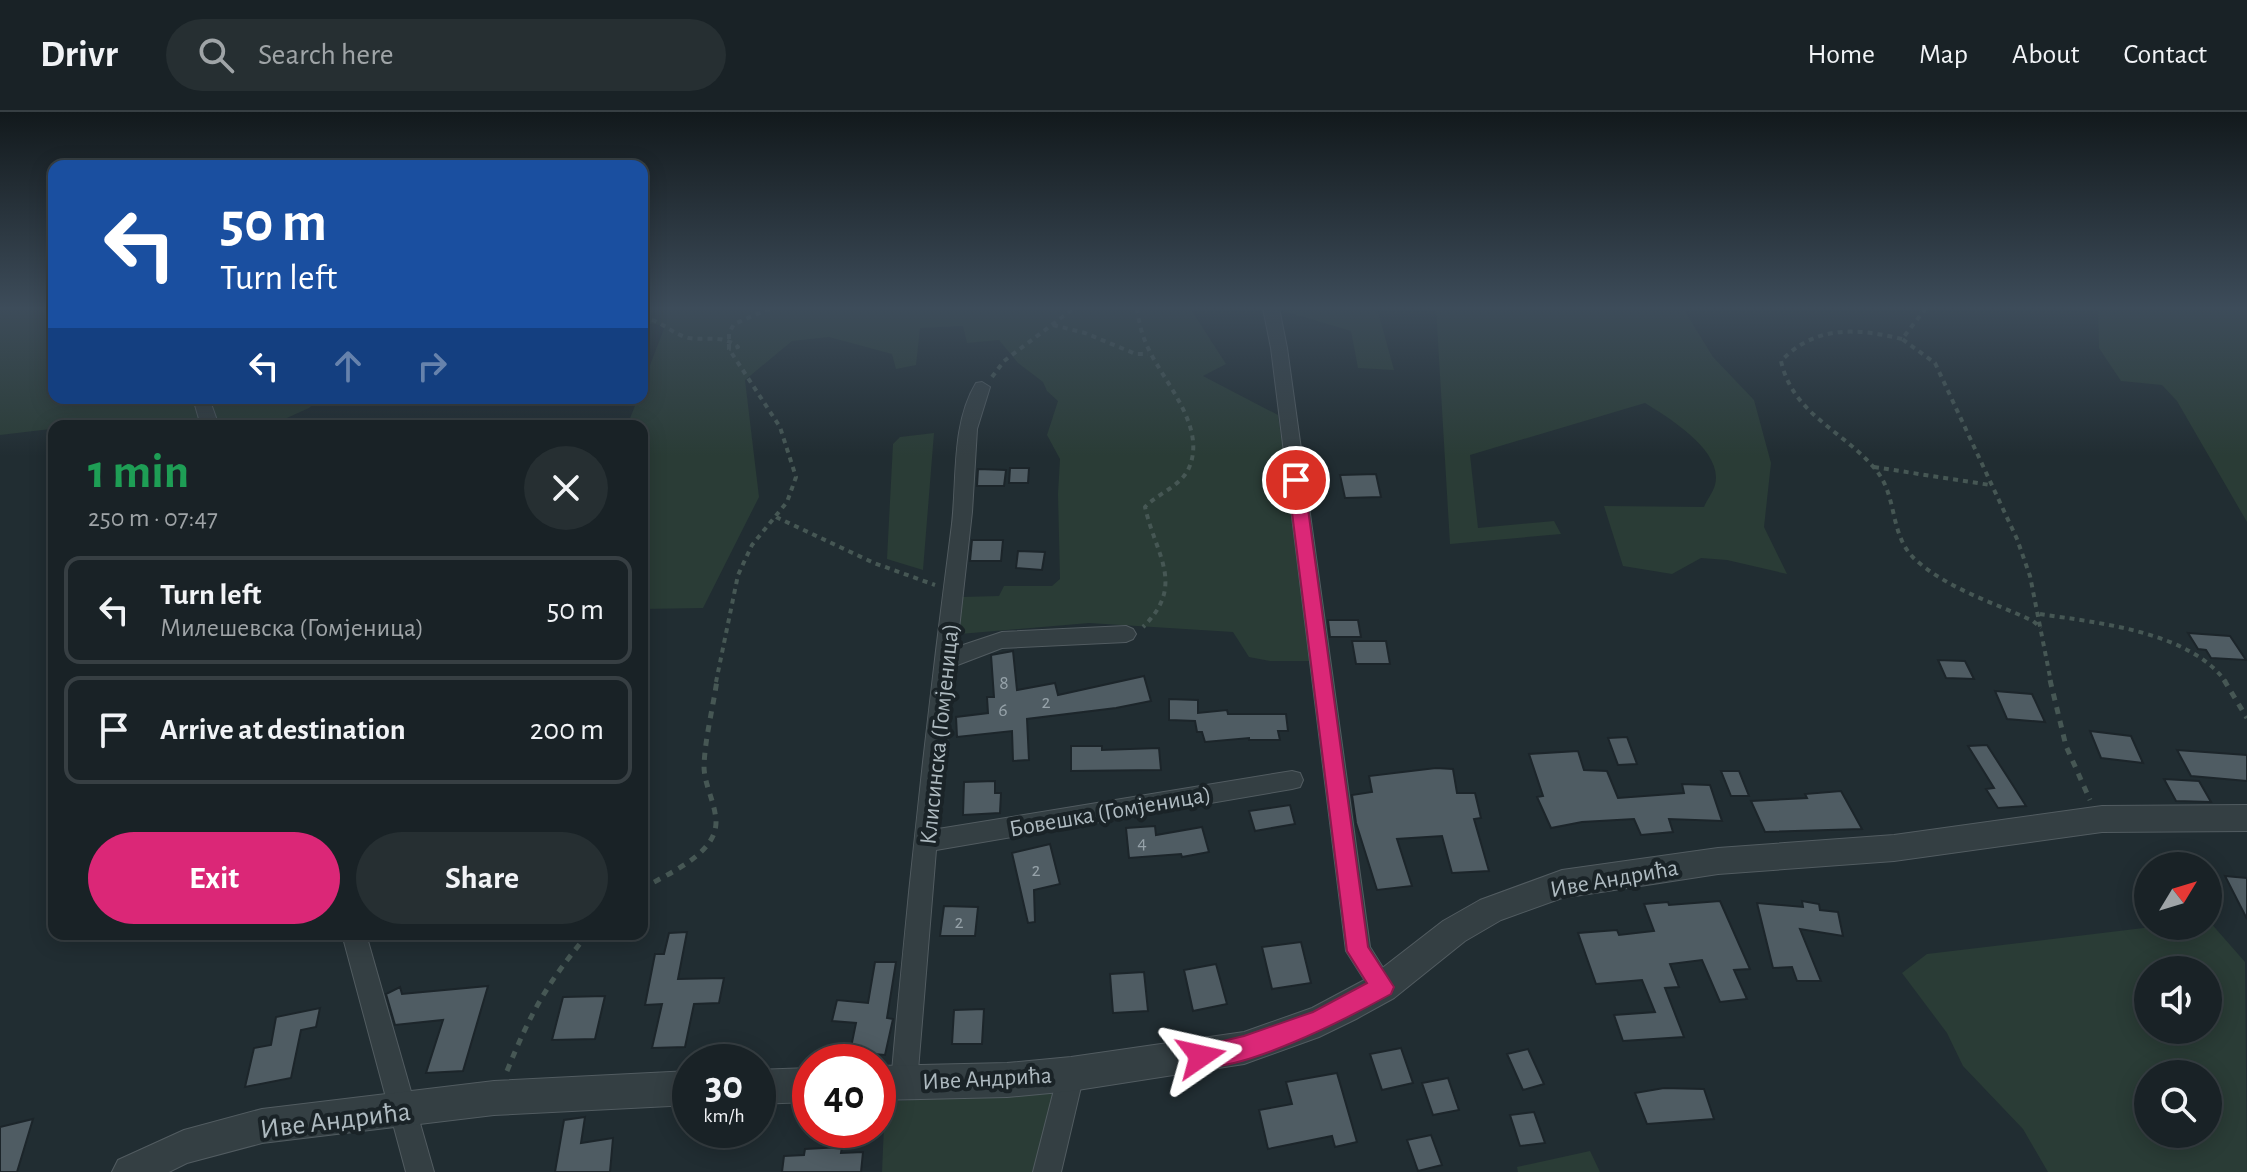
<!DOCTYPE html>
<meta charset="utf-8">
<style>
:root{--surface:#192226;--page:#262f32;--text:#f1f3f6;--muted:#9fa4a7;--line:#373f43;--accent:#db2777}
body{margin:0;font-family:"Alegreya Sans",sans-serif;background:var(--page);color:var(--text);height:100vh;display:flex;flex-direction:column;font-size:30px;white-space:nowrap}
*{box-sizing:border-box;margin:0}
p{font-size:26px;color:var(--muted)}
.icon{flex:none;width:44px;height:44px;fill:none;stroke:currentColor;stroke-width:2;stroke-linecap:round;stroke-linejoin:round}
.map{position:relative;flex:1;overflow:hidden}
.sheet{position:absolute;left:48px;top:308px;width:600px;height:520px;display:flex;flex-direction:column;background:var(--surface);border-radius:16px;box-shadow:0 4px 20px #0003,0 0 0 2px var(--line)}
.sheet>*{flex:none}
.guide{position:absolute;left:48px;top:48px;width:600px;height:244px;border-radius:16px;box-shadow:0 4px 20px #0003,0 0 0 2px var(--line);background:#1a4fa0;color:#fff;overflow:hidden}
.needle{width:52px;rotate:52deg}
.controls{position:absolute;left:2134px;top:740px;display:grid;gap:16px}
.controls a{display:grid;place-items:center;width:88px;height:88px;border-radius:50%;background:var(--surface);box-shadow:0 4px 20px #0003,0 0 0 2px var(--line);font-size:40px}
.speed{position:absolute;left:672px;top:932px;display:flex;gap:16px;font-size:40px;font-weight:700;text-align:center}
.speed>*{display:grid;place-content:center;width:104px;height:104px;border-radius:50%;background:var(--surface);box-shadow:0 4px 20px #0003,0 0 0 2px var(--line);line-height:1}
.speed small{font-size:20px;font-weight:400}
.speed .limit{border:12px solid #d22;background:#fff;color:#111}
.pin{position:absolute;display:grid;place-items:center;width:68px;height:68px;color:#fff;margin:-34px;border:4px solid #fff;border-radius:50%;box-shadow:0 2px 8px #0007}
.me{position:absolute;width:88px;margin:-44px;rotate:79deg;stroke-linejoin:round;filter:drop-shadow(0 0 6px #0008)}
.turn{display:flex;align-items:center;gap:28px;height:168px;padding:0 40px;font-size:36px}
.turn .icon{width:104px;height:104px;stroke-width:2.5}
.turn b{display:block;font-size:56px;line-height:68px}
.lanes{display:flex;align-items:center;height:76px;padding:0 40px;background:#0003;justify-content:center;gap:40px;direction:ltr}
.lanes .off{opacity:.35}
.round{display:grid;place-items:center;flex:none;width:84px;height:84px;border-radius:42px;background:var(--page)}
.headline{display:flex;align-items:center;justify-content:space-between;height:136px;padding:0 40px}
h1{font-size:48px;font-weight:700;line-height:60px;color:#1e9e55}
.button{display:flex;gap:16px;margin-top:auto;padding:16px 40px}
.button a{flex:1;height:92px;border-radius:48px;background:var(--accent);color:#fff;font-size:32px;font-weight:700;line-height:92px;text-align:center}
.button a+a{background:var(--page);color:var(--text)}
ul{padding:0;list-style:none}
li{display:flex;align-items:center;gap:24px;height:108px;margin:0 16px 12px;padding:0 24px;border:4px solid var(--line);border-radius:16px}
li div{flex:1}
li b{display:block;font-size:30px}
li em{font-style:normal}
header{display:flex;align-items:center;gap:48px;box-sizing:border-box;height:112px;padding:0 40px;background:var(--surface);border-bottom:2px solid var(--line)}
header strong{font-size:38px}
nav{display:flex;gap:44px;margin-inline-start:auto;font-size:28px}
.search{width:560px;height:72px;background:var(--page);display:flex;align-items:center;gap:20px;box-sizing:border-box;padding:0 28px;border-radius:44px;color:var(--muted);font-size:30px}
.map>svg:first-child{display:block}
.green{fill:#2a3c36;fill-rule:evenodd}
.building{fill:#4f5c63;stroke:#1c252a;stroke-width:2}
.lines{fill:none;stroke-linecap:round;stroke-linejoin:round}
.minor-casing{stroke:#525c61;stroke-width:2}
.tertiary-casing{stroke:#525c61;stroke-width:2}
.path-far1{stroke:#465754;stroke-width:4;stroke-dasharray:5 5;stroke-linecap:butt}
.path{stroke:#465754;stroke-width:5;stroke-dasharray:7 7;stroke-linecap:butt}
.minor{fill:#343f43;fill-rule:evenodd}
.tertiary{fill:#343f43;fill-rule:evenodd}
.route{fill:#db2777;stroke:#8e194d;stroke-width:2}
.labels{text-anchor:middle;stroke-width:8;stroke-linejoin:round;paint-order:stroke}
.number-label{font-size:20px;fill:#96a2a9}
.street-label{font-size:24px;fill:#aebac0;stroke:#1a2327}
.near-street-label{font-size:28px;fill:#aebac0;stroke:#1a2327}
</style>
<header>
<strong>Drivr</strong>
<div class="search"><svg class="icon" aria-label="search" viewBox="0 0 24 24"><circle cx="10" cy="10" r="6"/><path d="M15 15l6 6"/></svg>Search here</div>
<nav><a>Home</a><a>Map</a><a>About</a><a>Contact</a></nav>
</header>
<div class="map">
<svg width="2247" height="1060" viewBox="0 0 2247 1060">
<rect width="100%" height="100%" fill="#212d32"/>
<!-- green -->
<path class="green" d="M0,196h54v90h265l-10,10 -40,18h-140l-19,-4 -110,13z
M642,196h548l36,56 -23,12 75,39 35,246h-43l-21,-4 -16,-25 -144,-9 -129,11 2,-37 37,-1 5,-10h48l8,-7 -2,-85 2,-35 -13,-24 11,-34 -11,-10 -4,-9 -25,-19 -19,-23 -32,3 -4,-17 -43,2 -4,37 -20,4 -4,-15 -63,-17 -37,4 -47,39 14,117 -56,111 -61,1v-183h-15l11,-28h4v-12l23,-60 -23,-4z
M1273,196h104l17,62 -36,-2 -7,-37z
M1436,196h247l30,49 41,43 17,63 -7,64 23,47 -60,-14 -26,-2 -29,16 -49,-8 -19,-60 100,1c3,-7 9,-15 11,-22 9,-34 -46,-67 -70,-82l-175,52 8,73 76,-7 7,13 -111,10z
M2098,196h149v214l-70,-121 -15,-16 -41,-4 -22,-33z
M934,321l-11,137 -36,-11 6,-115 7,-7z
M2209,809l36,41 2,210h-199l-25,-43 -60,-63 -16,-33 -45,-60 25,-19 233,-28h48zM2148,858h60v60h-60zM2148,962h60v60h-60z
M1057,977l-19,83h-156l3,-70z
M1590,1039l10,21h-82l-1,-5z"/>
<!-- building -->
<path class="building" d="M1010,356h19l-1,15h-19z
M978,357l28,1 -2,16h-27z
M1376,362l5,23 -36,1 -5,-23z
M972,428h31l-2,21h-31z
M1018,439l27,1 -3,18 -26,-2z
M1328,508h30l3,17h-31z
M2188,521l42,3 16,24 -35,-2 -5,-8 -8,-1z
M1352,529h34l4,23h-34z
M1013,539l4,39 38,-7 3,12 86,-19 7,25 -35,7 -89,11 2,41 -16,1 -1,-30 -55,6 -1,-20 32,-4 -1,-16h7l-3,-42z
M1938,548l27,1 9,18 -28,-1z
M1995,579l37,3 13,28 -38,-3z
M1169,587l29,1v13l29,-3 1,4h58l2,17h-10l2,9h-31v-2l-44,4 -3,-10h-5l-2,-11 -26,-1z
M2090,619l41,5 12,27 -42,-5z
M1627,625l10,27 -19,1 -10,-27z
M1987,633l27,42 12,19 -28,2 -12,-19 8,-1 -26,-42z
M1071,634h31v4l57,-2 2,22 -90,1z
M2177,638l70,5v26l-56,-5z
M1578,639l6,19 23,1 11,27 66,-5 -2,-9 28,1 12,36 -53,-2 4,13 -32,3 -7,-16 -52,3 -31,6 -14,-31 6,-1 -14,-42z
M1436,656l17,1 4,24h18l6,25 -7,1 15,52 -37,2 -10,-37 -45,3 15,47 -35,4 -21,-67 -4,-28 20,-3 -3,-16z
M1721,659h18l10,25h-18z
M2164,667l35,2 12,21 -35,-1z
M995,669v12h6l-1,20 -37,2 1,-33z
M1841,679l21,38 -97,3 -14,-31 56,-3 -2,-4z
M1290,693l5,19 -40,7 -6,-20z
M1155,714l1,9 46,-8 7,25 -27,5 -1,-3 -52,4 -3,-30z
M1050,732l10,40 -26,6 1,32 -7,1 -16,-70z
M2225,764l22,2v41z
M1720,789l30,68 -16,1 13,29 -27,3 -18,-42 -32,4 9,23 -14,1 19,49 -61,4 -9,-26 41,-3 -13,-32 -46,4 -18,-51 39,-3 2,5 35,-4 -10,-27 24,-2 1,3z
M1802,789l17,3 1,6 18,2 5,24 -43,-7 21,52h-24l-5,-14 -19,1 -16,-65 46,4z
M944,794l34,1 -3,29h-35z
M687,820l-9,47 46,-1 -5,25 -25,1 -9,43 -33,1 10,-44 -17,1 10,-51h9l5,-21z
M1301,830l10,41 -39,6 -10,-42z
M875,850h21l-9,56 6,1 -8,36 -35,-3 6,-29 -24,-2 5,-21 31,3z
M1216,852l11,40 -34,7 -9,-41z
M1144,860l4,39 -35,2 -3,-39z
M488,874l-25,85 -37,2 17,-53 -48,5 -9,-31 14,-7 2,7z
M605,884l-10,43 -43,1 11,-43z
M320,896l-4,19 -15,3 -10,48 -46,9 9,-39 17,-3 5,-28z
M984,897l-2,35h-30l2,-34z
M1401,936l12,35 -31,7 -12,-36z
M1528,937l16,35 -21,6 -16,-36z
M1337,961l20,69 -22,5 -3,-11 -64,13 -9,-39 33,-6 -6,-22z
M1448,966l11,32 -26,5 -11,-32z
M1664,976l40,1 10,30 -67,5 -12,-31z
M1534,1000l11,31 -25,3 -10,-31z
M585,1005l-4,26 32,-5 -3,34h-55l9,-52z
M33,1007l-16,53h-17v-45z
M1431,1023l11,30 -24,6 -11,-31z
M842,1035l-1,6 22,-1 -2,20h-79l2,-16 20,-1 1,-6z"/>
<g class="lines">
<!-- minor casing -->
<g class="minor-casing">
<path id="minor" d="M1263,196h16l8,40 83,599 25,40 -3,8 -9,4 -9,-4 -28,-44 -75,-603z
M982,270l8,5 -13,42 -5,83 -15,135 45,-15 124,-6 7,3 3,5 -3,5 -7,3 -124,6 -47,18 -17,163 354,-58 8,2 3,7 -3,7 -8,2 -356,61 -19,233 -4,9 -9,4 -9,-4 -4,-9c16,-184 36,-368 60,-551 7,-48 -1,-106 25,-149z
M193,286h16l10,28h-18z
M342,822h24l68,238h-28z
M1071,949l9,4 4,9 -23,98h-28l25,-98 4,-9z"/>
</g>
<!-- tertiary casing -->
<g class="tertiary-casing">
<path id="tertiary" d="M2247,693v26l-145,1 -208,29 -176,13 -156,24 -61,22 -36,21 -71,57 -38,21 -37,18 -75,27 -173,27 -64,6 -129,3v-34l129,-3 64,-6 173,-25 68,-24 60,-32 71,-55 37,-21 82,-30 156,-22 176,-13 208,-29z
M810,956v34l-52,2v-34z
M690,959v34l-196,10 -232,28 -75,20 -18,9h-57l6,-12 66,-30 78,-21 232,-28z"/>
</g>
<!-- path-far1 -->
<path class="path-far1" d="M1137,196c2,15 5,28 12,42 17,35 59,79 39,120 -9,17 -31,24 -43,37 11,49 41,78 -2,120
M1926,196l-24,31 33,24 82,176 13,37 21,106
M642,206c19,1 29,16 47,20 17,3 34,-4 49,9l-9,2
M1053,213l32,8 51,21h12
M1902,227c-45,-11 -87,-14 -121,22 12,54 62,69 95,109 23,28 12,67 42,92 33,28 77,41 115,59l8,7
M992,265l12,-16 70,-53
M1874,355l116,18
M776,405l98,46 61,22
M2040,502c58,9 149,17 186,68
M716,570l22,-107 14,-30 35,-43 9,-25 -16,-50 -51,-78v-16l5,-9 37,-16"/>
<!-- path -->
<path class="path" d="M2050,568l16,66 24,54
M2224,568l23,38
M642,777c24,-15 75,-34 74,-68 -1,-19 -12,-37 -12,-55 1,-28 9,-58 13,-86
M507,959c24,-59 40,-88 81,-137"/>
<!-- minor -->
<use href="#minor" class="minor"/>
<!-- tertiary -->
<use href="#tertiary" class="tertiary"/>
</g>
<!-- sky -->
<linearGradient id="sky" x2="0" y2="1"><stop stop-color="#12191c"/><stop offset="0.57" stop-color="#3d4c5a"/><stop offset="1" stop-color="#3d4c5a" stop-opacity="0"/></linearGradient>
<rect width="2247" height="344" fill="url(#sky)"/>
<!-- route -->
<path class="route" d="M1296,363l8,5 64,467 26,40 -3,7c-36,20 -160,86 -198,70l-3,-8 3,-8 51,-12 69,-24 54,-29 -20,-32 -59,-471z"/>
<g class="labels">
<!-- number labels -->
<g class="number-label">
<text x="1004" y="577">8</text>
<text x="1046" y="596">2</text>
<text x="1003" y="604">6</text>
<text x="1142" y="737">4</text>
<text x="1036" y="764">2</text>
<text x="959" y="816">2</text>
</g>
<!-- street labels -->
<g class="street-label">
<text transform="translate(939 622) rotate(-84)" y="8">Клисинска (Гомјеница)</text>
<text transform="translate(1110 699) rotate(-10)" y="8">Бовешка (Гомјеница)</text>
<text transform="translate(1614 766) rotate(-10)" y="8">Иве Андрића</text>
<text transform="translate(987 966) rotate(-3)" y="8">Иве Андрића</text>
</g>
<!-- near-street labels -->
<g class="near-street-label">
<text transform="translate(335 1007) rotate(-7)" y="10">Иве Андрића</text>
</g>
</g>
</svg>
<div class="controls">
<a><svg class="needle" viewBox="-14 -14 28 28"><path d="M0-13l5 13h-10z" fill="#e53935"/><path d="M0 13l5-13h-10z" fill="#9fa4a7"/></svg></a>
<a><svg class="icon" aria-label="sound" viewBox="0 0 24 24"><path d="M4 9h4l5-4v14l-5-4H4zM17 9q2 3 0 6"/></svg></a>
<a><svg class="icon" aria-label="search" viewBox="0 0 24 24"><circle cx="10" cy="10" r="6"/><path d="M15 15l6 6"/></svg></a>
</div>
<div class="speed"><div>30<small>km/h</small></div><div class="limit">40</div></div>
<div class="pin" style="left:1296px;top:368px;background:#d93025"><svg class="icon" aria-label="arrive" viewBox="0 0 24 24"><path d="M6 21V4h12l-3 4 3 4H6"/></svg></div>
<svg class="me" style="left:1201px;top:944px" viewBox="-20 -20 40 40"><path d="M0-17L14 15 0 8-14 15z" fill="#db2777" stroke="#fff" stroke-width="4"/></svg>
<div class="guide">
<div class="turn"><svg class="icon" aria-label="left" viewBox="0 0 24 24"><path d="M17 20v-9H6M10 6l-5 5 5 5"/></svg><div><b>50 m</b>Turn left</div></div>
<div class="lanes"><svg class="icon" aria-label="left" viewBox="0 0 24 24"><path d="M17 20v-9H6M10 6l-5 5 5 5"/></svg><svg class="icon off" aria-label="ahead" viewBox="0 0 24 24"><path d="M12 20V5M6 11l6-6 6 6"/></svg><svg class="icon off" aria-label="right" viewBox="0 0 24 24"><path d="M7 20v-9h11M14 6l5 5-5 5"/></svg></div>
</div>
<section class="sheet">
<div class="headline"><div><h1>1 min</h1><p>250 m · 07:47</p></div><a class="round"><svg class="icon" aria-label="close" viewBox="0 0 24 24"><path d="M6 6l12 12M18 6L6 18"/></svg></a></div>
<ul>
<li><svg class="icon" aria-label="left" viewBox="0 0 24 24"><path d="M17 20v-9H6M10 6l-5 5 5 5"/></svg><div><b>Turn left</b><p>Милешевска (Гомјеница)</p></div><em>50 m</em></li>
<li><svg class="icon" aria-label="arrive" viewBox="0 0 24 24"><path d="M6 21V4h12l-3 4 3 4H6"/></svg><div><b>Arrive at destination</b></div><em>200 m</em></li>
</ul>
<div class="button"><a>Exit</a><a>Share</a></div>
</section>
</div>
